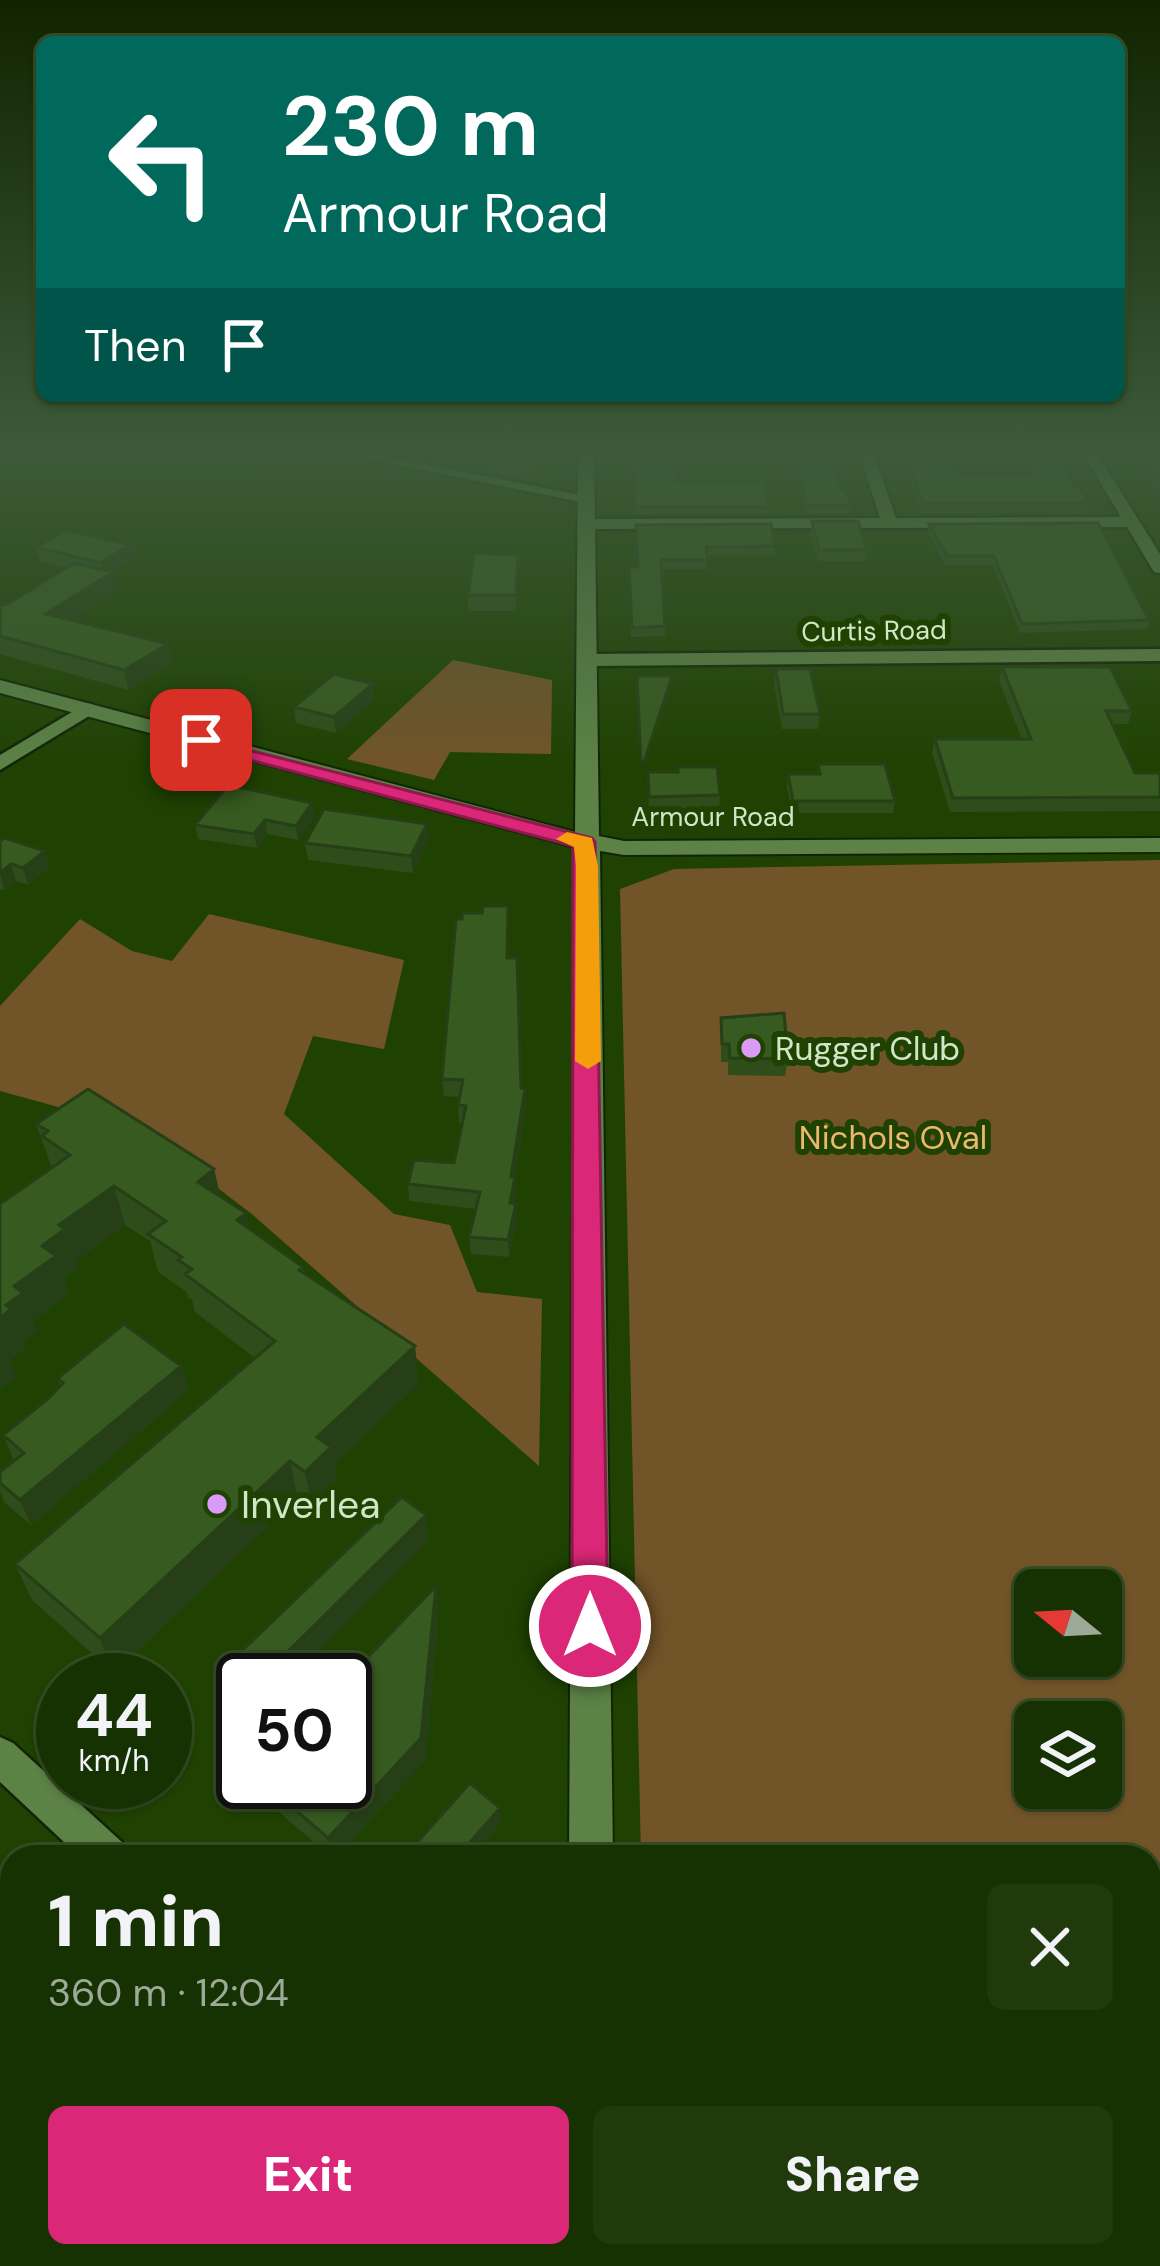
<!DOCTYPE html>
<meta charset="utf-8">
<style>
:root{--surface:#173202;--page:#203a0c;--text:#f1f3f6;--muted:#9eaa99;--line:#364d24;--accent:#db2777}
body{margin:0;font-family:"DM Sans",sans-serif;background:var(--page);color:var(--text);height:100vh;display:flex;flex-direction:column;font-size:45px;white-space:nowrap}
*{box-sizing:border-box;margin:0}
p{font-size:39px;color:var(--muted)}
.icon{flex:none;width:66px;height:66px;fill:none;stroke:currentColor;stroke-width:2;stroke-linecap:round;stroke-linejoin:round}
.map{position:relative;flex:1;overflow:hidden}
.details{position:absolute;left:0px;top:1845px;width:1161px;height:423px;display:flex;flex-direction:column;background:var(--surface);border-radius:36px 36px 0 0;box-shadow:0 3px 9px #0004,0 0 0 3px var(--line)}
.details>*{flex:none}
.banner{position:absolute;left:36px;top:36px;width:1089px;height:366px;border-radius:18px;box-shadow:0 3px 9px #0004,0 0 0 3px var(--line);background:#00695c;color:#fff;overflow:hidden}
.needle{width:78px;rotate:288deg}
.tools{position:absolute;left:1014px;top:1569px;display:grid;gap:24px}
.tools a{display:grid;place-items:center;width:108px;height:108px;border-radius:18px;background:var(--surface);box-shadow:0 3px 9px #0004,0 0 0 3px var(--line);font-size:60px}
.speed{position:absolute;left:36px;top:1653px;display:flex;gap:24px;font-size:60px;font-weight:700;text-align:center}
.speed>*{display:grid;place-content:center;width:156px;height:156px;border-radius:50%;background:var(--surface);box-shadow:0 3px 9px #0004,0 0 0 3px var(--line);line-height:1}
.speed small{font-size:30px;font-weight:400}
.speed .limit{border:6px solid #111;border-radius:18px;background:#fff;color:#111}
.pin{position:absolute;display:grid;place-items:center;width:102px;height:102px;color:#fff;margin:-51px;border-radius:24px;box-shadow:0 6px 18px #0006}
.me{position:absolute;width:132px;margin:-66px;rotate:0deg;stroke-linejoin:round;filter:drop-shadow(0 0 9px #0008)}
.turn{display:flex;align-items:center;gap:42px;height:252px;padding:0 48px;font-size:54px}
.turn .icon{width:156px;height:156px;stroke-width:2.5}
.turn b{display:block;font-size:84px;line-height:102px}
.then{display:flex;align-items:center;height:114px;padding:0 48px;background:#0003;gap:24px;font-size:45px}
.round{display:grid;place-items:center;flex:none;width:126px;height:126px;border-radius:18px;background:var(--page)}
.head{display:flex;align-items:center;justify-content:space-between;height:204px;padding:0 48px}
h1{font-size:72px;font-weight:800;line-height:90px}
.action{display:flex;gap:24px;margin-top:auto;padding:24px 48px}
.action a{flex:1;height:138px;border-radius:18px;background:var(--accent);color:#fff;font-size:48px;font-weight:800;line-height:138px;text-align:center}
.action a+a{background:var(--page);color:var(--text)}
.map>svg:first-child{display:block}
.green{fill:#725429;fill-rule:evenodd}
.water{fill:#755584}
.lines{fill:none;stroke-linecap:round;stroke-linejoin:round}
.street-casing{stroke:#122406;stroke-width:5}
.secondary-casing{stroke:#122406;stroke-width:4}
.street{fill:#5c8246;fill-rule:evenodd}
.secondary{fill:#5c8246;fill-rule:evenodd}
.wall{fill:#2e4d1b}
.shaded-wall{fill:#263f16}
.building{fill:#365a1f;stroke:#263f16;stroke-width:3}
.route{fill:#db2777;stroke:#8e194d;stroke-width:3}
.slow{fill:#f59e0b}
.poi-dot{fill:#da9af6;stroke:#1f4202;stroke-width:4.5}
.labels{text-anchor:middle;stroke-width:12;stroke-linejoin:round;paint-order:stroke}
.far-street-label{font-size:27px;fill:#d1e6c6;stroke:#1f4202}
.poi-label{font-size:33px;fill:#d1e6c6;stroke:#1f4202;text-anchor:start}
.park-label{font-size:33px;fill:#edb86c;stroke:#1f4202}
.near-poi-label{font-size:39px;fill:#d1e6c6;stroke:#1f4202;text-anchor:start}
</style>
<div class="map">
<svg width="1160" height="2266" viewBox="0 0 1160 2266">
<rect width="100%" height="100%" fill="#1f4202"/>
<!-- green -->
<path class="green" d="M453,660l99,20 -1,74 -101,-2 -16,28 -87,-21z
M1160,860v1406h-510v-10h499v-399h-508l-21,-968 54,-20zM1035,1590h66v66h-66zM1035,1722h66v66h-66z
M209,914l195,46 -20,89 -71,-13 -29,78 110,100 56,11 27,67 65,7 -3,167 -286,-251 -111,-85 -142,-39v-85l80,-87 52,32 40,10z
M0,1886l12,13v241l-12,-8z
M191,2256h169l9,10h-162z"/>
<!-- water -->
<path class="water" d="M0,2132l12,8v116h179l16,10h-207z"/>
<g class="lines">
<!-- street casing -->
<g class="street-casing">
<path id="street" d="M319,449h29l246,49 -8,5z
M858,449h14l24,69 225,-1 -41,-68h14l66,105v19l-6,-1 -27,-45 -541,2 -8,-5 8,-5 294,-1z
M1160,649v12l-571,5 -9,-6 9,-6z
M87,703l7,2v8l-94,57v-15z
M0,1737l13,6 110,100 6,14h-49l-80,-75z"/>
</g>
<!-- secondary casing -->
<g class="secondary-casing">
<path id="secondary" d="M578,449h16l5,387 25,5 536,-3v14l-536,3 -24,-4 13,1006h-44l6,-1010 -575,-154v-13l575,152z
M569,2256h52v10h-52z"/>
</g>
<!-- street -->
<use href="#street" class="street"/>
<!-- secondary -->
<use href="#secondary" class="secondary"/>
</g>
<!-- wall -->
<path class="wall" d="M187,449h85l-19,11z
M536,449l-1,26 -45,-2 -1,-14z
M790,449h41l10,42 10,15 -1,8h-44z
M898,449h48l11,26h71l-13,-26h38l22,38 13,16 -2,10h-165z
M1127,449h33v48z
M636,456l40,26 92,25v7h-134z
M812,521l55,29 -2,11h-47l-7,-28z
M929,524l220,96 -2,9 -127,4 -27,-68h-48l-17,-33z
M636,525l139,21 -1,9h-67v14h-45l3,67 -34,1 -2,-70h8z
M36,547l97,12 -20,13 4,19 -45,29 96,24 4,19 -44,27 -128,-36v-50l6,1 60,-37 -26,-6z
M518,555l-2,56h-48v-16z
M1002,667l130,44 -4,13h-15l22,49h25v38l-210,1 -18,-59 3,-14h87l-23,-58z
M776,669l44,45 -2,15h-36l-8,-46z
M373,684l1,16 -38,33 -40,-10 -2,-16z
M818,764l77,37 -2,12h-101l-5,-26 1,-13h29z
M648,772l72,23 -1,17 -70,2z
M312,803l2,14 -16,23 -31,-6 -10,14 -59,-9 -3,-14z
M0,841l50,26 -22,18 -12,-4 -12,9 -4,-1z
M428,841l-15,32 -105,-13 -3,-17z
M508,906v52l13,130 5,18 -11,71 1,18 -2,8 3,18 -8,36 -38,-3 -2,-17 7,-28 -67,-8 -1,-17 46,-21 8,-40h-3l-1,-18 1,-8 -15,-1 -2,-17 20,-160z
M721,1018l67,41 -3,17 -57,-1v-13h-7z
M36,1124l178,45 6,28 29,32 54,38 1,7 115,110 -85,80 4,21 -26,24 -14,-11 -184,175 -82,-73 -17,-36 240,-206 -60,-46 -3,-12 -4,-2 -1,-6 -29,-20 -8,-31 -25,-16 -49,36 2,7 -14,10 5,16 -36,27 4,10 -13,10 2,6 -16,13 6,17 -16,13v-186l52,-36z
M181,1366l7,25 -157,134 -26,-22 -5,-11v-20l14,-11 -11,-26 45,-36 12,-13 -2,-8z
M429,1540l-140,140h-46v22l-11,-10 -8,-24z
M439,1610l-14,151 -89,96h-5l-53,-46 -7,-22z"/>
<!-- shaded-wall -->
<path class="shaded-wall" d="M257,449h15l-19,11 -1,-9z
M130,545l3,14 -29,19 -3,-15z
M113,572l4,19 -66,42 -5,-19z
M168,644l4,19 -44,27 -4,-20z
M672,676l-1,8 -28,86 1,-8z
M373,684l1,16 -38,33 -2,-16z
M312,803l2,14 -16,23 -2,-14z
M265,820l2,14 -10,14 -3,-14z
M427,824l1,17 -15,32 -2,-17z
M45,851l5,16 -22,18 -5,-17z
M11,864l5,17 -12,9 -4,-17z
M525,1089l1,17 -13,85 2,-14 1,18 -5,25v-43z
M214,1169l9,39 -25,-26z
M114,1186l11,39 -49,36 2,7 -14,10 5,16 -36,27 4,10 -13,10 2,6 -16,13 6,17 -16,13v-72l14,-32 45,-61z
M516,1204l1,17 -8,36 -1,-17z
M246,1213l8,38 -17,-31z
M415,1346l4,38 -85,80 4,21 -26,24 -7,-37 12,-35z
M181,1366l7,25 -157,134 -11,-25z
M290,1461l8,37 -184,175 -14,-35z
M426,1515l3,25 -140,140h-30z
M436,1586l3,24 -14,151 -89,96h-3l-5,-19z
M500,1808l1,15 -29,34h-15z"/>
<!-- building -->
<path class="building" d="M493,449h42v12l-46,-2z
M792,449h39l10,42h5l5,15h-44z
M903,449h43l11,26h78l-13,-26h31l22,38h5l8,16h-165z
M1137,449h23v33z
M636,456h38l2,26h88l4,25h-134z
M812,521h46l9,29h-48z
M1098,523l51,97 -127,4 -28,-68h-47l-18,-32z
M771,524l4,22 -69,1 2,13h-47l4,66 -33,2 -3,-61h9l-2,-42z
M66,530l64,15 -29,18 -65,-16z
M474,553l44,2 -2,40h-48z
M74,563l39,9 -67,42 122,30 -44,26 -124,-34v-32l6,1z
M1002,667h108l22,44h-26l29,62h25v24l-207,1 -18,-59h96z
M776,669h34l10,45h-37z
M334,674l39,10 -39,33 -40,-10z
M637,676h35l-28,86h-3z
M818,764h67l10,37h-102l-5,-27h32z
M678,767h39l3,28 -71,2 -1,-25h30z
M228,785l84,18 -16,23 -31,-6 -11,14 -59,-9z
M324,809l28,4 75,11 -16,32 -106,-13z
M5,838l40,13 -22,17 -12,-4 -11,9v-32z
M483,906h25l-1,52h10l4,130 4,1 -14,88h4l-5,26 6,1 -8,36 -39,-3 11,-45 -72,-8 6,-24 40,3 12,-57 -8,-1 5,-25 -21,-1 14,-160h6v-6h20z
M784,1013l4,46 -58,-1 -1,-14h-7l-1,-26z
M88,1089l126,80 -16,13 48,31 -9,7 66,47 -4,3 116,76 -98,91 14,10 -26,25 -15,-11 -190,177 -85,-74 260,-223 -90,-67 7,-5 -14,-9 4,-3 -34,-23 18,-13 -52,-35 -55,39 6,4 -23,17 14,10 -42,30 9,7 -17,12 5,4 -11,9v-114l70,-49 -28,-19 6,-5 -12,-7z
M124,1324l57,42 -161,134 -20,-17v-11l24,-19 -21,-18 45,-36 15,-16 -5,-5z
M402,1497l24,18 -167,165h-16v5l-19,-17z
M436,1586l-15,152 -93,100 -57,-49v-7h74v-101z
M470,1783l30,25 -43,49h-53z"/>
<!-- sky -->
<linearGradient id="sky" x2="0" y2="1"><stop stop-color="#112401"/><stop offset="0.59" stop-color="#3c5a39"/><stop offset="1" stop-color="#3c5a39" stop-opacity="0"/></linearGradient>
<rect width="1160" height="766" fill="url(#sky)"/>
<!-- route -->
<path class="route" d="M194,736l398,102 3,4 13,784 -5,12 -13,5 -13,-5 -5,-12 1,-780 -379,-101z"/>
<!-- slow -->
<path class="slow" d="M567,832l25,6 6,28 3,195 -13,8 -13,-8 1,-195 -2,-19 -18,-8z"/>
<!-- markers -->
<g class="poi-dot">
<circle cx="751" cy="1048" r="12"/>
<circle cx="217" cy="1504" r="12"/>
</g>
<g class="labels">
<!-- far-street labels -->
<g class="far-street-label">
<text transform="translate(874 631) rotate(-1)" y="9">Curtis Road</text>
<text x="713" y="826">Armour Road</text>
</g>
<!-- poi labels -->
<g class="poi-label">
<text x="775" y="1060">Rugger Club</text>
</g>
<!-- park labels -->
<g class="park-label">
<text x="893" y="1149">Nichols Oval</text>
</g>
<!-- near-poi labels -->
<g class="near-poi-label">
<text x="241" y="1518">Inverlea</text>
</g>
</g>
</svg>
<div class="tools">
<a><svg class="needle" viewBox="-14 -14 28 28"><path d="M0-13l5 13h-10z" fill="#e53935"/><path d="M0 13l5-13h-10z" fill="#9eaa99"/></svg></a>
<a><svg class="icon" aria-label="layers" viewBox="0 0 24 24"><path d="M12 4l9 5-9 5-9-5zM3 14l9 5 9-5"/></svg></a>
</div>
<div class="speed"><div>44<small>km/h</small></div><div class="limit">50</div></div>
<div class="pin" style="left:201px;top:740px;background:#d93025"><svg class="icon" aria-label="arrive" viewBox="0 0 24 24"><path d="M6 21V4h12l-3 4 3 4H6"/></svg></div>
<svg class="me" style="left:590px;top:1626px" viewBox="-20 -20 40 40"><circle r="17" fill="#db2777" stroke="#fff" stroke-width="3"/><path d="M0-11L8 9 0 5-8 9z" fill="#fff"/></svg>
<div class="banner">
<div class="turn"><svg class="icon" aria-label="left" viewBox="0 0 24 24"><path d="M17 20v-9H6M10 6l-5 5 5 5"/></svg><div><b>230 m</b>Armour Road</div></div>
<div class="then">Then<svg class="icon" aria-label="arrive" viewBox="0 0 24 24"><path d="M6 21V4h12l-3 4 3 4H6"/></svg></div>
</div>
<section class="details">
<div class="head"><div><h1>1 min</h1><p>360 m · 12:04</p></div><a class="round"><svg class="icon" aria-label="close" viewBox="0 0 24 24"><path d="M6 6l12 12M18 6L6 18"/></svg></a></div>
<div class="action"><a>Exit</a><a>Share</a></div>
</section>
</div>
